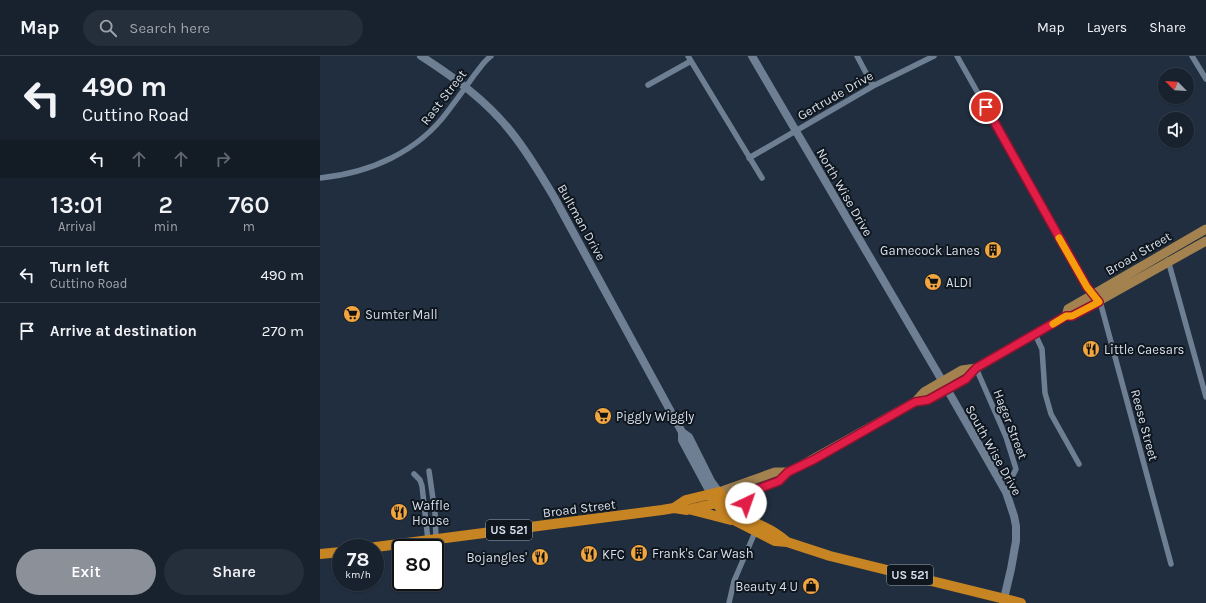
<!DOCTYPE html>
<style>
:root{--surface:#18222f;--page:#252f3b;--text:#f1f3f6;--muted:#9fa4aa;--line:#363f4b;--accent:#8c9099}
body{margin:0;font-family:Karla,sans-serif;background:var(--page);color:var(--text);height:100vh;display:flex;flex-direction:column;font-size:15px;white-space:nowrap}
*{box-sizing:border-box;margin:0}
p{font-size:13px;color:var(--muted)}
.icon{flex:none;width:22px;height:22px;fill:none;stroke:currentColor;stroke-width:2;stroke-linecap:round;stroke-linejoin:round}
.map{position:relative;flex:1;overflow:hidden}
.sheet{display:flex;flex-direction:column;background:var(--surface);width:320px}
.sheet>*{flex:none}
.banner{background:#18222f;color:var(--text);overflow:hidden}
.needle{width:26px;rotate:294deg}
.buttons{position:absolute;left:838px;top:12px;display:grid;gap:8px}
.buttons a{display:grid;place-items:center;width:36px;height:36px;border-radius:50%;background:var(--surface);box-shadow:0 1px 3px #0004,0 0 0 1px var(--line);font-size:20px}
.speed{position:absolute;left:12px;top:483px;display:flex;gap:8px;font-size:20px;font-weight:700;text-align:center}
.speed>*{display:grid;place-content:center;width:52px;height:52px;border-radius:50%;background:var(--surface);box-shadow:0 1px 3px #0004,0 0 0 1px var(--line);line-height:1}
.speed small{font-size:10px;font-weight:400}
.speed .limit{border:2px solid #111;border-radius:6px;background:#fff;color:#111}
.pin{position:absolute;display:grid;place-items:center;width:34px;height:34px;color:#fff;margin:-17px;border:2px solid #fff;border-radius:50%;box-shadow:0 1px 4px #0007}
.me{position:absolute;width:44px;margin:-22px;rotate:42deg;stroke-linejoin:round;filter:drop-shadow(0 0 3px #0008)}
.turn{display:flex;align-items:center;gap:14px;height:84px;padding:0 16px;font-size:18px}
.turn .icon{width:52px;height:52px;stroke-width:2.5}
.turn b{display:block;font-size:28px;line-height:34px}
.lanes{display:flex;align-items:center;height:38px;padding:0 16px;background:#0003;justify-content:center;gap:20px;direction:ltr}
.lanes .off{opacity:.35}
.eta{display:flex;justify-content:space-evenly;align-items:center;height:68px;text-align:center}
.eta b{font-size:24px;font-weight:600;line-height:28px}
.button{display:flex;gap:8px;margin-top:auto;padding:8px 16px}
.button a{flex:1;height:46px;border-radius:24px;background:var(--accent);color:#fff;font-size:16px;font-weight:600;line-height:46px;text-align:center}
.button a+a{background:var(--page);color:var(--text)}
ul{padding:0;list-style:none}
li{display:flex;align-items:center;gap:12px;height:56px;padding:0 16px;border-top:1px solid var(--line)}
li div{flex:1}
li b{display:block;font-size:15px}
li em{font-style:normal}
header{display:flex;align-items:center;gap:24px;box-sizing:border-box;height:56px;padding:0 20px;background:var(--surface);border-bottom:1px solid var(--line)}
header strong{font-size:19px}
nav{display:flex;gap:22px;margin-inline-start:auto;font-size:14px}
.search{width:280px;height:36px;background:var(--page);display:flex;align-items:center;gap:10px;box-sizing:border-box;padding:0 14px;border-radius:22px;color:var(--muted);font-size:15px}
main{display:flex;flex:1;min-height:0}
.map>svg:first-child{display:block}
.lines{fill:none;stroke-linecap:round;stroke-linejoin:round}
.street{stroke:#6e7f93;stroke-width:5.5}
.secondary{stroke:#6e7f93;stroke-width:8}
.primary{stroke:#a3824f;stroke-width:9}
.highway{stroke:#c78422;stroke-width:10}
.route-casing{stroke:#92132f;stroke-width:10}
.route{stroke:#e11d48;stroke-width:7}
.slow{stroke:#f59e0b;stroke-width:7}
.labels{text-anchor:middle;stroke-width:4;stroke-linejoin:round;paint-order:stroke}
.shield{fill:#0f161e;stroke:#9aa3ae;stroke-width:1}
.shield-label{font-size:12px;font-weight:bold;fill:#d6dfeb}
.street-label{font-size:13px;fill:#d6dfeb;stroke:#0f161e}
.poi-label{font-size:13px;fill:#d6dfeb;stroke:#0f161e;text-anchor:start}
</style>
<header>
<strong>Map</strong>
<div class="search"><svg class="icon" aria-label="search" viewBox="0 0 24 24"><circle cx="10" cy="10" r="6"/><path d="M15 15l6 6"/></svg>Search here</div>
<nav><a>Map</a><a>Layers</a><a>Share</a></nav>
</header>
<main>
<section class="sheet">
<div class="banner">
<div class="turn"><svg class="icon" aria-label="left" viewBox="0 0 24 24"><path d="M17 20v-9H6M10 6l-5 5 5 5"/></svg><div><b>490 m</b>Cuttino Road</div></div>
<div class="lanes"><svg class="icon" aria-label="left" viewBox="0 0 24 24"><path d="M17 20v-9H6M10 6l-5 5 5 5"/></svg><svg class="icon off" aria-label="ahead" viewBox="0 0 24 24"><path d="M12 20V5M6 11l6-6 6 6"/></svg><svg class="icon off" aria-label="ahead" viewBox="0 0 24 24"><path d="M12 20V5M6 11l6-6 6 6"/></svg><svg class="icon off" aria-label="right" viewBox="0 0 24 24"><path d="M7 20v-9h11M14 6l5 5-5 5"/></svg></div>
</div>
<div class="eta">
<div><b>13:01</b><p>Arrival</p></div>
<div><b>2</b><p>min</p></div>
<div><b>760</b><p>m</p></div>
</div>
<ul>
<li><svg class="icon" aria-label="left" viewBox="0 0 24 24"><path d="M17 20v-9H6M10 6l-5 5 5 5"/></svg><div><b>Turn left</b><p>Cuttino Road</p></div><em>490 m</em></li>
<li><svg class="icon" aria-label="arrive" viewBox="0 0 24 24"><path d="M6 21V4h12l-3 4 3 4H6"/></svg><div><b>Arrive at destination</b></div><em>270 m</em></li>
</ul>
<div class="button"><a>Exit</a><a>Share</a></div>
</section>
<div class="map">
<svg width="886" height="547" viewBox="0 0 886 547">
<rect width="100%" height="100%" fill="#202e3f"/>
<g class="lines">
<!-- street -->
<path class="street" d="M368,0l74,122
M537,0l16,30
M637,0l130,231 14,18 70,259
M872,0l14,23
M328,29l43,-24
M429,102l124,-72 61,-30
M0,122c50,-5 98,-26 128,-67 9,-12 18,-24 27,-37 5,-6 9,-13 16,-18
M848,204l38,137
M715,278l7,15 3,44 6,21 28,50
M656,312l30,69 10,32 -3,6 -13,6
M109,415l6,42 1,26
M94,418l6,6 2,6 6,54
M409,547l5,-22 22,-51"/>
<!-- secondary -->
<path class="secondary" d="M101,0c34,22 66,45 91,77 16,20 29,42 42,64l123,226 5,9 7,5 22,44 8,11
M432,0l195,333 59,103 8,24 2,10v15l-5,28 -8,34
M362,376v8l29,54"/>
<!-- primary -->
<path class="primary" d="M746,260l2,-7 138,-80
M595,346l13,-2 38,-21 10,-11 90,-52h6l134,-75
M399,436l56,-20h13l16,-8 111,-62 9,-10 38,-22 14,-2
M405,445l54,-20 9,-9"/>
<!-- highway -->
<path class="highway" d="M391,438l9,14 16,13 39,20 12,1 43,14 191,47
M354,452l13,2 34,-8
M372,454l39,10
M430,463c-4,-10 -5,-16 0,-27
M48,492l294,-38 12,-2 12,-8 33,-8c10,14 23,24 39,32 12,6 19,9 29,18
M0,498l21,-2"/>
</g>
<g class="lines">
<!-- route casing -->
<g class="route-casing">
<path id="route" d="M426,447l4,-11 29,-11 9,-9 27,-13 100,-57 13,-2 38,-21 10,-11 90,-52h6l27,-14 -12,-15 -101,-180"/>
</g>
<!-- route -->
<use href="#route" class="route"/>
<!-- slow -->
<path class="slow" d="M733,268l13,-8h6l27,-14 -12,-15 -28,-49"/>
</g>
<!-- icons -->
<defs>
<g id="building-disc" transform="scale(0.9)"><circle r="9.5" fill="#f1a640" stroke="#0f161e"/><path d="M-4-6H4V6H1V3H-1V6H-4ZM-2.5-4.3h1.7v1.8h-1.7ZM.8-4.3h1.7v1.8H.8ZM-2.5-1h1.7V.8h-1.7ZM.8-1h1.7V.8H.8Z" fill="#111"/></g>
<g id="supermarket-disc" transform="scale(0.9)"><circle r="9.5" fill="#f1a640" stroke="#0f161e"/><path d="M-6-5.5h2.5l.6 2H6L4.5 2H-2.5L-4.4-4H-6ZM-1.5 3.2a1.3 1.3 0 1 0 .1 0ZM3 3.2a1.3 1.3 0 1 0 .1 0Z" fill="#111"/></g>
<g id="restaurant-disc" transform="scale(0.9)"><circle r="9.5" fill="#f1a640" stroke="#0f161e"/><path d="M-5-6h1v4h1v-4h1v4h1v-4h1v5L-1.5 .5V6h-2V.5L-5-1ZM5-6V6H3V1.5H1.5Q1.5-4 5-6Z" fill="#111"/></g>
<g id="shop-disc" transform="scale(0.9)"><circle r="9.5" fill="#f1a640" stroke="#0f161e"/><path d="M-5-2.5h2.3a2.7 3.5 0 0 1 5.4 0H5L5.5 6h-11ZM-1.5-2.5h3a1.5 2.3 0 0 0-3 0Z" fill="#111"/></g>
</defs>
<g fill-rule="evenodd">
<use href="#building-disc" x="673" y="194"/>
<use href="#supermarket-disc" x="613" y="226"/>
<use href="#supermarket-disc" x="32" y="258"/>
<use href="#restaurant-disc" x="771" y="293"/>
<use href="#supermarket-disc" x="283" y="360"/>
<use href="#restaurant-disc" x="79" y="456"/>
<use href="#building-disc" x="319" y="497"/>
<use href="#restaurant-disc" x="269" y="498"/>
<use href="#restaurant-disc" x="220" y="501"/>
<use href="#shop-disc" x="491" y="530"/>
</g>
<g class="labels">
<!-- shield labels -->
<g class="shield">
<rect x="166" y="464" width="46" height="20" rx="3"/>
<rect x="567" y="509" width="46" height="20" rx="3"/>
</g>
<g class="shield-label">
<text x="189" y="478">US 521</text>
<text x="590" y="523">US 521</text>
</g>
<!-- street labels -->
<g class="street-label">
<text transform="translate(515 39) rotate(-30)" y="5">Gertrude Drive</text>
<text transform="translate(123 41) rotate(-52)" y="5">Rast Street</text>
<text transform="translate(525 136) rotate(60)" y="5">North Wise Drive</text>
<text transform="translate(262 166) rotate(61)" y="5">Bultman Drive</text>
<text transform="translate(818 197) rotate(-30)" y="5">Broad Street</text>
<text transform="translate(691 368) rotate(69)" y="5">Hager Street</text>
<text transform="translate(825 369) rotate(75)" y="5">Reese Street</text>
<text transform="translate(674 394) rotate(61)" y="5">South Wise Drive</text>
<text transform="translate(259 452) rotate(-7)" y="5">Broad Street</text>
</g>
<!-- poi labels -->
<g class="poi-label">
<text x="660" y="199" text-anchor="end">Gamecock Lanes</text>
<text x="626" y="231">ALDI</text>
<text x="45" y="263">Sumter Mall</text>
<text x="784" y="298">Little Caesars</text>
<text x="296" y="365">Piggly Wiggly</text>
<text x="92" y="454">Waffle<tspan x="92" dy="15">House</tspan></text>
<text x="332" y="502">Frank's Car Wash</text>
<text x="282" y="503">KFC</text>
<text x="207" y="506" text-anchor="end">Bojangles'</text>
<text x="478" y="535" text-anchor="end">Beauty 4 U</text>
</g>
</g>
</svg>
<div class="buttons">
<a><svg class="needle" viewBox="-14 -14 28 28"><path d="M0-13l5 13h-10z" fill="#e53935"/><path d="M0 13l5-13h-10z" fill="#9fa4aa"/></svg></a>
<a><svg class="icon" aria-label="sound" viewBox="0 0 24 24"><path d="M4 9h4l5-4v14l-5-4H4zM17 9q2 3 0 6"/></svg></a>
</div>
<div class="speed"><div>78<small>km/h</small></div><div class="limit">80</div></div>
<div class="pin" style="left:666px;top:51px;background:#d93025"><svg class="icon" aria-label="arrive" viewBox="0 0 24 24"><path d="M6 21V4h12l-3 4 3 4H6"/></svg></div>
<svg class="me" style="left:426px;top:447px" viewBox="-20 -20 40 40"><circle r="19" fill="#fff"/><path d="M0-13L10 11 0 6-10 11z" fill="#e11d48"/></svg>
</div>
</main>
